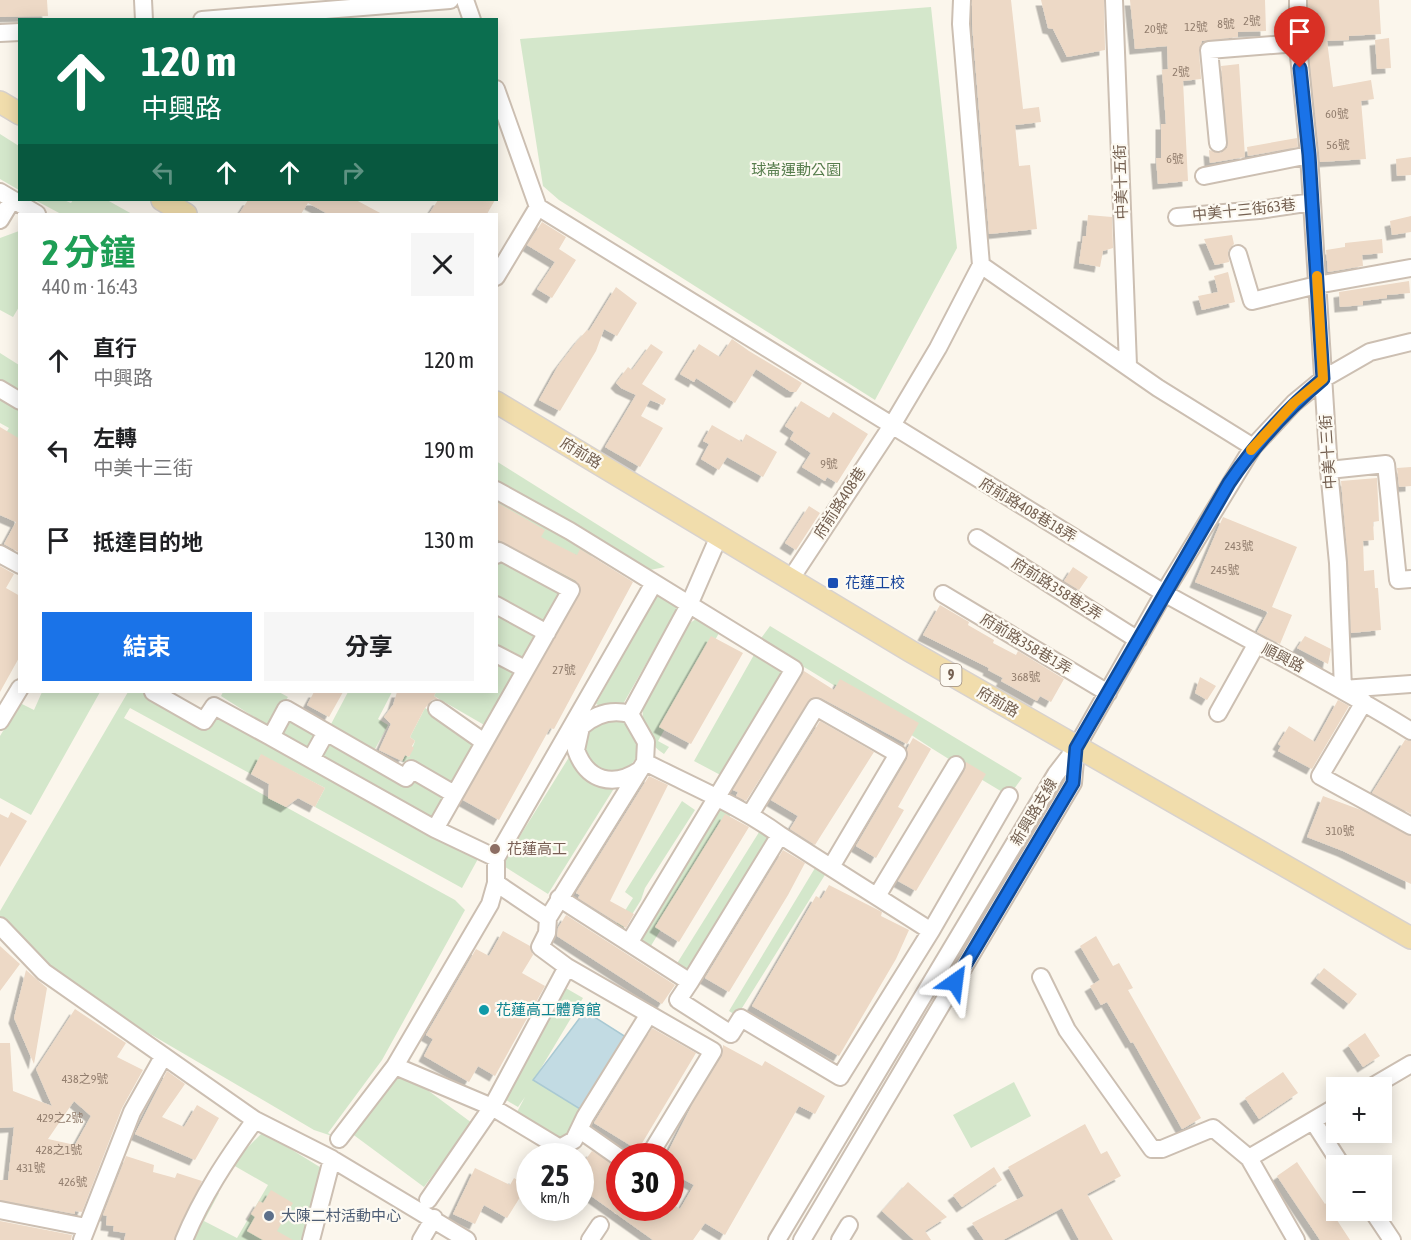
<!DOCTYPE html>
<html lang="zh-TW">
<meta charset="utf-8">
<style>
:root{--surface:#fff;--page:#f6f6f6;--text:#202124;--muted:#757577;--accent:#1a73e8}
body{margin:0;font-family:"Asap Condensed","Noto Sans TC",sans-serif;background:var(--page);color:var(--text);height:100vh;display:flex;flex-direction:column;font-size:22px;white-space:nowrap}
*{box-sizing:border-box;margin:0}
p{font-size:20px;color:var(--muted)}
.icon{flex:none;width:33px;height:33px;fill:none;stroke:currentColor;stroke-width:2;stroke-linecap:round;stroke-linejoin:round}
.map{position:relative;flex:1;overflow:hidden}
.side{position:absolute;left:18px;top:213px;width:480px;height:480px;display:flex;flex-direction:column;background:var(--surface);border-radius:0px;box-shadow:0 3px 15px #0003}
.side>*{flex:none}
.hud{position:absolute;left:18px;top:18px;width:480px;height:183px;border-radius:0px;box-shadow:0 3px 15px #0003;background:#0b6e4f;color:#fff;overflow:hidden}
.fabs{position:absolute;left:1326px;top:1077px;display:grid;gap:12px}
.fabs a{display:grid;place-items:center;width:66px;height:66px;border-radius:0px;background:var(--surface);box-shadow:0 3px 15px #0003;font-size:30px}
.speed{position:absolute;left:516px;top:1143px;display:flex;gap:12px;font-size:30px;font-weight:700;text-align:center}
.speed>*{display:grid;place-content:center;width:78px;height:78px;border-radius:50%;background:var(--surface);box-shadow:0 3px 15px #0003;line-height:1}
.speed small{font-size:15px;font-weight:400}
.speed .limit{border:9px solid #d22;background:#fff;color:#111}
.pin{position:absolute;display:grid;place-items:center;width:51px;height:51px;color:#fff;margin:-62px -26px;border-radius:50% 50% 50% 0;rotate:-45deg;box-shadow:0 0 6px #0007}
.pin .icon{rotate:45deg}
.me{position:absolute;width:66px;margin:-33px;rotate:31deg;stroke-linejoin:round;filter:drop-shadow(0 0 4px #0008)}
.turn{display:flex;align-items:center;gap:21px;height:126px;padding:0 24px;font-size:27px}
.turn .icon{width:78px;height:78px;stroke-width:2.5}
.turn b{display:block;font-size:42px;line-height:51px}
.lanes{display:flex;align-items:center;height:57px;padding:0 24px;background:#0003;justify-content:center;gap:30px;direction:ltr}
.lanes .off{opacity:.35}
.round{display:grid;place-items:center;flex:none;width:63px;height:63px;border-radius:0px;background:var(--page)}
.headline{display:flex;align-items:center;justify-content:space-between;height:102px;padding:0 24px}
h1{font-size:36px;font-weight:700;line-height:45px;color:#1e9e55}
.cta{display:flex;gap:12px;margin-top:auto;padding:12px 24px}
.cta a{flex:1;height:69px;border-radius:0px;background:var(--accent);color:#fff;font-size:24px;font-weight:700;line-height:69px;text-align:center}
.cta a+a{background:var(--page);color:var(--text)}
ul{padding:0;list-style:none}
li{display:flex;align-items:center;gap:18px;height:90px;padding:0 24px}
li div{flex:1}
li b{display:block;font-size:22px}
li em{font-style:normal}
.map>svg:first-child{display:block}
.green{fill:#d4e7cb}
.water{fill:#c2dbe3;stroke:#a9c9d3;stroke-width:1.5}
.building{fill:#edd9c6;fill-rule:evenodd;filter:url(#shadow)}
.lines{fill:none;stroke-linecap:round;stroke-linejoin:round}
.minor-casing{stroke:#ccbfb2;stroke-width:20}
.major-casing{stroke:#d8d2ce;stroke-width:24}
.minor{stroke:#fff;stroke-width:16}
.major{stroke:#f1ddac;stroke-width:21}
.route-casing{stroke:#114b97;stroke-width:15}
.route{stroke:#1a73e8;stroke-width:10}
.slow{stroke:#f59e0b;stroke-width:10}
.transit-dot{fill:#1a4fb4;stroke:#fdfaf2;stroke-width:2}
.education-dot{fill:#8d6e63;stroke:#fdfaf2;stroke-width:2}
.culture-dot{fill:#0f9aa8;stroke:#fdfaf2;stroke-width:2}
.service-dot{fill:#5c6f8a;stroke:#fdfaf2;stroke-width:2}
.labels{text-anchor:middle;stroke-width:4.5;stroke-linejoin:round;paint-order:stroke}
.number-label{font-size:12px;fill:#927e6e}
.shield{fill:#fdfaf2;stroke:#9d8e81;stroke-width:1.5}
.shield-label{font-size:14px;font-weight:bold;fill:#746051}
.park-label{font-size:15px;fill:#577d4d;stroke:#fdfaf2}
.street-label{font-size:15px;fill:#746051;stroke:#fdfaf2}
.transit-label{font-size:15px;fill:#164399;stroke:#fdfaf2;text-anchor:start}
.education-label{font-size:15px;fill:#785e54;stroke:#fdfaf2;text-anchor:start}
.culture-label{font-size:15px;fill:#0d838f;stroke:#fdfaf2;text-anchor:start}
.service-label{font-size:15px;fill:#4e5e75;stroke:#fdfaf2;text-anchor:start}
</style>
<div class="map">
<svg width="1411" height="1240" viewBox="0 0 1411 1240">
<defs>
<filter id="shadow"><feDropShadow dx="-5.5" dy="5.5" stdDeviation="0" flood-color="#0004"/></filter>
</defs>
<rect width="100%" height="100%" fill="#fbf6ec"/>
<!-- green -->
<path class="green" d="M931,7l26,241 -82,152 -316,-200 -16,-14 -23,-147z
M0,134l19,12v44l-19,-11z
M35,200h29l7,3 2,-3h34l25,14h-71z
M19,231v76l-6,10 -13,-7v-72z
M0,353l19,12v30l-19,-11z
M0,396l19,11 1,33 -14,-7 3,-5 -9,-5z
M496,461l169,106 -20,4 -52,-19 -22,38 -74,-41z
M496,559l69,31 -21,38 -47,-25z
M658,592l22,12 -58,102 -18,2 -8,-4z
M496,609l45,24 -18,28 -26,-15z
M696,619l23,14 -61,108 11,6 -5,7c-17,-10 -23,-27 -21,-46l47,-85z
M770,626l252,152 -13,18c-85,-50 -164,-108 -250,-155z
M755,653l37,21 -64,105 -34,-18z
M497,659l21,11 -32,56 -52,-30 2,-4h60z
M42,692h58l-69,123 -31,-17v-62l20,-33 14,7z
M128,692h17l61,35 10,-17 263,147 -17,31 -147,-81 10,-19 -64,-33 -10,19 -121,-66 -6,10 331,182 10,10 -83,150 -54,73 7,4 -21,-7 -251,-147 -63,-61v-11z
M223,692h56l9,5 -20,29 -47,-30z
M348,692h44l-14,27 10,6 -13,24 -45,-23z
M425,708l54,33 -28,48 -49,-28 3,-6 4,2 6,-16 -5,-4z
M583 745a28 28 0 1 1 56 0a28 28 0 1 1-56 0Z
M290,720l28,16 -11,19 -25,-21z
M329,737l82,36 37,20 -17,31 -114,-66z
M571,754l47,28 -70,112 -46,-29z
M717,799l18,9 -86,141 -18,-10z
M682,801l13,9 -50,78 -4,12 -18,29 -7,-4 17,-27 -8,-6z
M761,829l12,8 -84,136 -13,-8z
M818,863l10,7 -91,146 -8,-5z
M564,987l19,11 -49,82 46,29 -16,32 -47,-29 8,-15 -7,10 -19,-11z
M399,1069l73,54 -48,64 -73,-54z
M1014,1082l17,34 -60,32 -18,-33z
M263,1132l60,37 -21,71h-110l24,-48 3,1 -15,28 33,17 31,-53 -35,-20 -9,18 -3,-1 10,-18z"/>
<!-- water -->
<path class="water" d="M585,1011l44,28 -49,70 -47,-29z"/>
<!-- building -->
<path class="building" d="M0,0h47l1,16 -48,1z
M972,0h39l12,109 16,-2 2,15 -26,3 4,41 11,-1 7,64 -48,5 -17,-210z
M1041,0h63l1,50 -38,7 -14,-28 -5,-1z
M1130,0h135l1,31 -28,1v5l-36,4 -3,10 2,28 -18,2 5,100 -30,3 -2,-26h5v-34h5l-4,-54 6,-1 -1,-23 -32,3z
M1308,0h71l2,34 -32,2v4l-22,1 6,46 38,-7 3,19 -13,2 5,58 -46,3 -12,-117z
M1389,38l2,30 -14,1 -2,-29z
M1239,64l6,93 -35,6 -1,-13 11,3 7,-5 1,-5 -7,-77z
M1297,138l1,9 -50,9 -1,-9z
M1411,157v18l-14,1 -1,-17z
M248,200h108l26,14h-54l-20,-11 -7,11h-62z
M438,200h57l-8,14h-58z
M1088,215l24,2 1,31 -10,3 -3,16 -21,-4 4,-27h3z
M1411,216v16l-19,3 -2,-14z
M542,222l24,15 -7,12 17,11 -24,38 -15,-9 18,-27 -28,-17z
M1232,235l2,9 -6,7 1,11 -14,3 -11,-26z
M1382,239l1,14 -21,2 1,11 -35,6 -2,-22 19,-3v-4z
M1228,272l7,30 -33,8 -4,-14 20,-4 -4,-16z
M1409,281l1,12 -23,2v3l-24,3v4l-23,2 -1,-15z
M616,287l21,16 -20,33 -13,-7 -8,22 -36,60 -21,-11 19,-34 20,-26 9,-10 2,1z
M732,339l17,12 53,32 -6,9h-5l-35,-23 -21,34 -39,-25 -2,4 -14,-8 19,-30 21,13z
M651,344l12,8 -21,32 24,15 -3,6 -13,-5 -9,16 22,12 -23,39 -35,-20 31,-52 -15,-7 -5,-5 12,-16 4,3z
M801,401l28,17 4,-6 35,22 -31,49 -10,-6 -2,4 -23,-14 9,-14 -21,-14 4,-7 -9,-6z
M712,425l30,17 4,-8 31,18 -14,25 -36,-20 -8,13 -18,-11 8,-15 -6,-3z
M0,427l20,12v114l-16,-9 12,-22 -16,-7z
M1411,467v19l-12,1 -2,-19z
M1377,478l2,43 -6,1 1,18 -11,1 1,30 10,-1 1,18h3l3,42 -30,3 -3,-71 -7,-81z
M496,502l49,28 -4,7 36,18 3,-6 53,33 -79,147 -4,-1 -51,92 -36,-20 118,-210 -5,-9 -80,-42z
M809,506l11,7 -24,37 -11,-7z
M1223,517l74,30 -25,60 20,8 -12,29 -23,-12 11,-20 -73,-30z
M0,566l14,8 -8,14 14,8v60l-20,36z
M1073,567l15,10 -9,13 -15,-9z
M940,605l29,17 -1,3 26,15 -1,3 23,12 2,-4 46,28 -13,23 -11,-6 -3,5 -36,-20 2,-3 -15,-8 1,-2 -66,-33z
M711,636l32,17 -52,91 -32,-17z
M1305,636l26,13 -3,15 -31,-16z
M804,671l30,19 6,-11 79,44 -12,21 -86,-46h-10l-65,103 -10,-5 2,-4 -5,-2z
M1200,677l16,9 -9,14 -12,-7z
M314,692h29l-14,25 -22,-12z
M397,692h39l-2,4 4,3 -6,1 -7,8 -15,29 5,4 -3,5 2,2 -5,9 -4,-2 -3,6 -23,-11 12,-26 -7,-7 9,-12z
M1338,700l11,6 -37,63 -34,-18 3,-5 -3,-2 11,-18 26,16z
M820,721l54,31 -59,93 -25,-16 8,-13 -27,-16z
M913,738l18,11 -33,58 6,3 -28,48 -20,-12 51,-87v-10z
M1405,740l6,1v73l-39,-21z
M261,754l64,34 -10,19 -17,-9 -12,9 -18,-9 1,-14 -18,-10z
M966,762l20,12 -70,117 -18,-10 67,-111z
M649,776l19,9 -58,116 24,13 -8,14 -48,-30 2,-3 -4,-2z
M1323,796l38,14 50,26v48l-68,-33 -36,-14z
M11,812l16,9 -27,46v-53l8,4z
M725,814l24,13 -70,115 -24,-15z
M783,850l22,13 -17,32 -59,97 -24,-14z
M829,885l53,27 -1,4 28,14 -13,29 -57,97 -87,-50 64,-110 5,3z
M566,915l109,70 -13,19 -105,-68 1,-8z
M503,931l27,15 3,9 -11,18 23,13 -50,90 -17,-10 -9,16 -45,-26 9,-17 -7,-4 50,-86 13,7z
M1096,936l17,30 6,-3 14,25 -5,2 73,128 -17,10 -2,1 -49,-87 -2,1 -24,-41 -6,3 -11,-19 10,-6 -20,-34z
M0,946l20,18 -20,27z
M1324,968l33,26 -8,10 -33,-26z
M26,970l21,18 -13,76 -20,-46z
M75,1009l51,34 -9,14 26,13 -21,38 -40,104 -7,-1v3l-75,-14v-20h8l6,-53 -14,1v-85h10l3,48 39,15 -16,-37zM74,1101l17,15 -16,29 -27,-6z
M652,1028l44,25 -58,97 -44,-27z
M1365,1033l15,23 -17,11 -15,-22z
M723,1045l39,21 3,-5 60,35 -10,18 -16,-8 -74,129 -20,-12 -12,17h-40l-73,-52v-21l12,-16 28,17v40h50v-6l10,7 14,-24 -24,-13v-16h-4l27,-53 29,-47z
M167,1071l18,13 -23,33 22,10 13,-22 22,13 -24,42 -60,-26z
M1283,1072l15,21 -39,26 -14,-21z
M1085,1124l16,30 6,-3 14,25 -34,18 26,46h-34l-17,-32 -59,32h-19l-12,-17 52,-27 -16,-29z
M126,1156l28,9 -1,7 22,6 2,-5 25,8 -28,59h-50l2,-7 -13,-2 1,-5 -8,-1 1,-9 -4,-1z
M1297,1162l28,42 6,-5 7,11 -5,4 17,26h-30l-43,-64z
M994,1167l8,13 -40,27 -9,-12z
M475,1168l35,17 4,-7 13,8 -20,32 -23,-13 -9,19 -22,-10z
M908,1182l39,35 -22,14 6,9h-17l-32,-29z
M271,1190l22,13 -16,28 16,9h-30l-16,-9 8,-14 -4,-3 8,-13 4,2z
M0,1221l72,14 -1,5h-71z"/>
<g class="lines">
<!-- minor casing -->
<g class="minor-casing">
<path id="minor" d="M143,0l1,20
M465,0l7,20
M1114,0l14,365
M1298,0v46l11,109 20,315 9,93 5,126
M202,20l248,-20
M0,33l20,-1
M496,89l42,118
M1218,143l-9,-93 89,-7
M1204,176l105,-21
M0,192l37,22
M538,207l626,386c82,46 167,88 247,138
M1177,217l82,-7 53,-8
M0,220l12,-20
M1238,254l14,47 65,-16 93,-17
M981,265l177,123 95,59
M496,277l42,-70
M0,389l20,12
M1329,470l57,-6 12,116 13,-1
M496,490l74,41 224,138 -165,274
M977,538l161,102
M0,554l20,11
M790,580l101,-153 47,-79 43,-83 -20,-241 1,-24
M943,594l165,99
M496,605l51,28
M496,654l29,15
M1343,689l68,-5
M153,692l51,29 10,-15 57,31 15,-28 120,69 5,-9 43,25
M1364,702l-44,74 91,50
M437,709l47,33
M1218,713l38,-68
M630,714l59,-109 30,-69
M0,721l20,-33
M581,727l-5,23c11,31 37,38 64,20
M271,737l164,92 61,29
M311,759l15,-27
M751,813l65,-106 82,47 -67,113
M435,829l136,-239 -72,-39 -3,4
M496,883l52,35 97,-156 1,-20 -16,-28c-19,-5 -35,0 -49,13l-7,-4
M877,896l79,-131
M559,898l131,84 90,-147c-41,-30 -89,-49 -135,-73
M548,918l-1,15 -7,14 27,20 146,84 -64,105
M0,926l44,46 211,148 77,39 135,81
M931,931l78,-135
M1041,977l26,53 85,119h10l51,-21 36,30 47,82
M690,982l-12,18 53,34 10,-16 99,59 91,-146 -151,-96
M395,1066l97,41 75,-140
M1370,1088l41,-24
M1313,1121l29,45
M580,1130l40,28
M339,1139l56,-73 95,-162 6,-21v-25l158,-275
M1249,1158l87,-51
M428,1200l64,-93 68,41 14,-8 11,-23 64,-103
M0,1210l86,17
M1372,1210l20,30
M82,1240l50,-128 31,-55
M184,1240c18,-44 43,-81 71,-120
M311,1240l21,-81
M421,1240l13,-22
M590,1240l10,-15
M777,1240l279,-466 20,-26 88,-155 89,-146 41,-44 29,-24 47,-27 41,-10
M802,1240l271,-457 3,-34
M840,1240l9,-15"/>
</g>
<!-- major casing -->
<g class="major-casing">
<path id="major" d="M0,102l20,12
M162,200l24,14
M496,402l414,249 501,287"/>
</g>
<!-- minor -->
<use href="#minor" class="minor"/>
<!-- major -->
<use href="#major" class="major"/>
</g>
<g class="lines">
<!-- route casing -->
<g class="route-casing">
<path id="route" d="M955,982l118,-199 3,-35 153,-265c27,-40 57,-73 94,-104l-14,-224 -9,-87"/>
</g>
<!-- route -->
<use href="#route" class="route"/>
<!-- slow -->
<path class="slow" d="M1251,450l43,-47 29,-24 -6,-103"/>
</g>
<!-- markers -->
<rect class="transit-dot" x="827" y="577" width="12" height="12" rx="3"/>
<circle class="education-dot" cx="495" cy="849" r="6"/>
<circle class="culture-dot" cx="484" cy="1010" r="6"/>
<circle class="service-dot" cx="269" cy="1216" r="6"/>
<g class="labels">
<!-- number labels -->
<g class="number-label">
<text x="1252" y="25">2號</text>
<text x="1226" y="28">8號</text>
<text x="1196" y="31">12號</text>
<text x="1156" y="33">20號</text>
<text x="1181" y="76">2號</text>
<text x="1337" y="118">60號</text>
<text x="1338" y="149">56號</text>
<text x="1175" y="163">6號</text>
<text x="829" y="468">9號</text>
<text x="1239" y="550">243號</text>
<text x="1225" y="574">245號</text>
<text x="564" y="674">27號</text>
<text x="1026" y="681">368號</text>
<text x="1340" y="835">310號</text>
<text x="85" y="1083">438之9號</text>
<text x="60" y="1122">429之2號</text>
<text x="59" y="1154">428之1號</text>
<text x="31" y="1172">431號</text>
<text x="73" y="1186">426號</text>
</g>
<!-- shield labels -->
<rect class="shield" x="940.5" y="664" width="21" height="22" rx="4.5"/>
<g class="shield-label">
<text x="951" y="680">9</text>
</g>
<!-- park labels -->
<g class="park-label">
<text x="796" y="175">球崙運動公園</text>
</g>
<!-- street labels -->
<g class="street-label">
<text transform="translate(1121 182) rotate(-92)" y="5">中美十五街</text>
<text transform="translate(1244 210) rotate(-6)" y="5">中美十三街63巷</text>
<text transform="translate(1328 452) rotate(-94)" y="5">中美十三街</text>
<text transform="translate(581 453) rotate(31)" y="5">府前路</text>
<text transform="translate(840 503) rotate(-57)" y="5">府前路408巷</text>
<text transform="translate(1028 510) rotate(31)" y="5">府前路408巷18弄</text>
<text transform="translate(1057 589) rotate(32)" y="5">府前路358巷2弄</text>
<text transform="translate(1026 644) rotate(31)" y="5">府前路358巷1弄</text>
<text transform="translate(1283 658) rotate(27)" y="5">順興路</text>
<text transform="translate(998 702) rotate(30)" y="5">府前路</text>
<text transform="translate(1034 812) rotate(-59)" y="5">新興路支線</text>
</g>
<!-- transit labels -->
<g class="transit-label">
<text x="845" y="588">花蓮工校</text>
</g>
<!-- education labels -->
<g class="education-label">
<text x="507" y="854">花蓮高工</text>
</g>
<!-- culture labels -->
<g class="culture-label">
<text x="496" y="1015">花蓮高工體育館</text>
</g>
<!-- service labels -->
<g class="service-label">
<text x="281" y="1221">大陳二村活動中心</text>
</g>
</g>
</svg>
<div class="fabs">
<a>+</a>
<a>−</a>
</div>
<div class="speed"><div>25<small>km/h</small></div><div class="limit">30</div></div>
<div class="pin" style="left:1300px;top:68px;background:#d93025"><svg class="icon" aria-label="arrive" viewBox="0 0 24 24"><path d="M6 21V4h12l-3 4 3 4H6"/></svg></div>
<svg class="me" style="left:955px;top:982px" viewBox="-20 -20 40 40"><path d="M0-17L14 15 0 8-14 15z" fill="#1a73e8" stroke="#fff" stroke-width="4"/></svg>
<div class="hud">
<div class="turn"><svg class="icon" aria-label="ahead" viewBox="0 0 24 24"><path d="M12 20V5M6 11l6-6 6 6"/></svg><div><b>120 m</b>中興路</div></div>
<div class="lanes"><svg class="icon off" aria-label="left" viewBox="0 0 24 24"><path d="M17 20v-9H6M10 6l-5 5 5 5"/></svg><svg class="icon" aria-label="ahead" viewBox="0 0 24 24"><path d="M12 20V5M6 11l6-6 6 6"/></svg><svg class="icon" aria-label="ahead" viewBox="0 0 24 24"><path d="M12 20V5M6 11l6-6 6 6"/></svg><svg class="icon off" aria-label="right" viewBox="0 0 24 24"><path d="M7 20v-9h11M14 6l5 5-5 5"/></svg></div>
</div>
<section class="side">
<div class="headline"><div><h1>2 分鐘</h1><p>440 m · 16:43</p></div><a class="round"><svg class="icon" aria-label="close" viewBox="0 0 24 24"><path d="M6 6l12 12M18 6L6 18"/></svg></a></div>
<ul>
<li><svg class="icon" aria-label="ahead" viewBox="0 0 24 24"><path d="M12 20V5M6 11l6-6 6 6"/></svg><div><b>直行</b><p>中興路</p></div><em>120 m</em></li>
<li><svg class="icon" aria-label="left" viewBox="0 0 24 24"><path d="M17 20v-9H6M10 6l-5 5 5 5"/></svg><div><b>左轉</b><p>中美十三街</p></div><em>190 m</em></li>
<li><svg class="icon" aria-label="arrive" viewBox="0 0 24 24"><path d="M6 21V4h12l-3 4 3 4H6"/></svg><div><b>抵達目的地</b></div><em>130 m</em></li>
</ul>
<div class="cta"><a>結束</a><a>分享</a></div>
</section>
</div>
